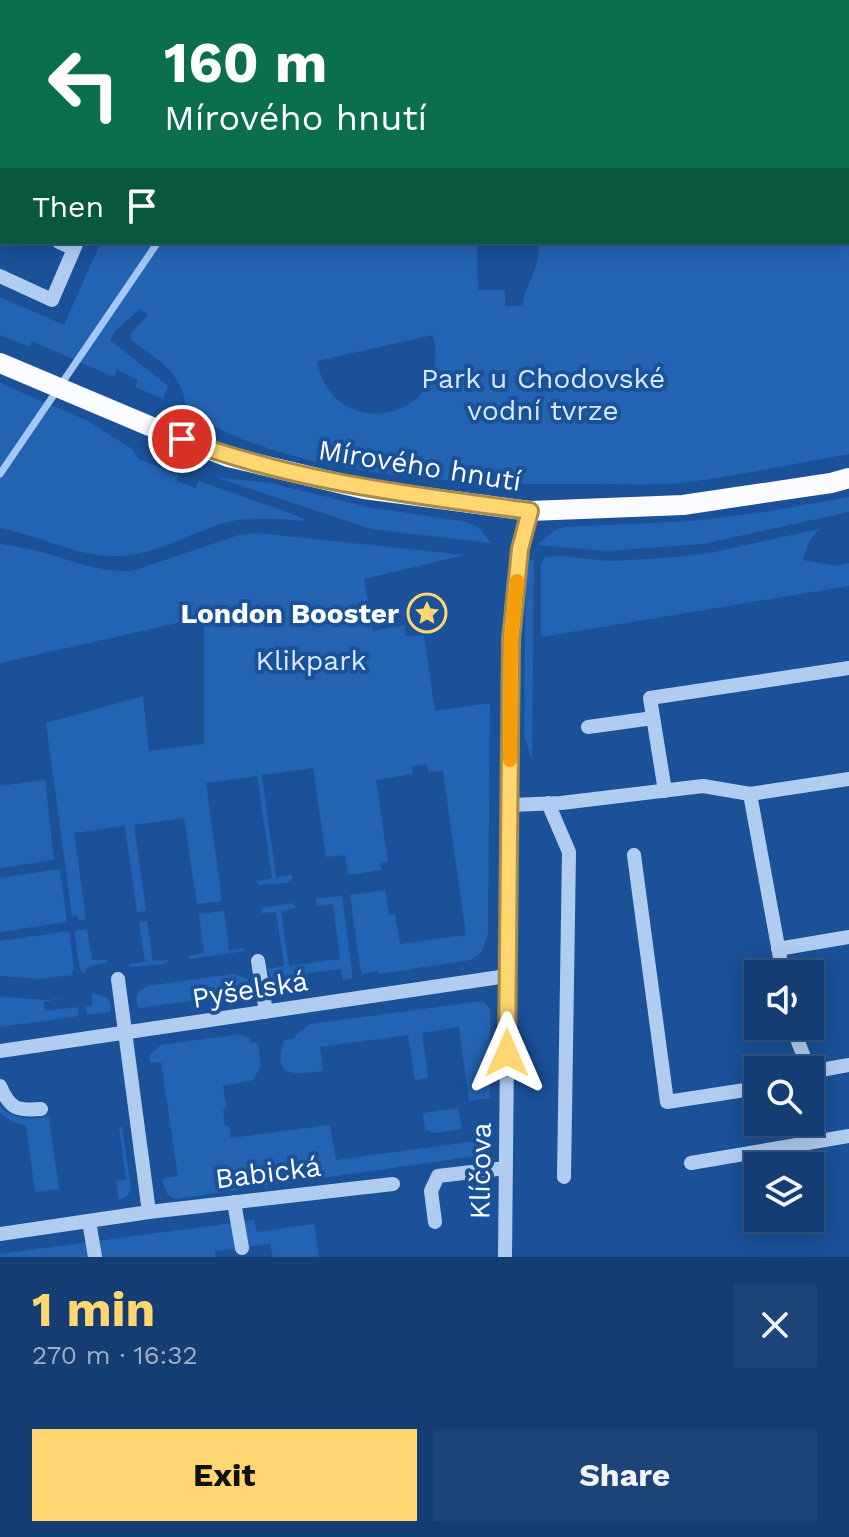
<!DOCTYPE html>
<meta charset="utf-8">
<style>
:root{--surface:#143d73;--page:#1d4478;--text:#f1f3f6;--muted:#9daec4;--line:#335685;--accent:#ffd670}
body{margin:0;font-family:"Work Sans",sans-serif;background:var(--page);color:var(--text);height:100vh;display:flex;flex-direction:column;font-size:30px;white-space:nowrap}
*{box-sizing:border-box;margin:0}
p{font-size:26px;color:var(--muted)}
.icon{flex:none;width:44px;height:44px;fill:none;stroke:currentColor;stroke-width:2;stroke-linecap:round;stroke-linejoin:round}
.map{position:relative;height:1257px;overflow:hidden}
.panel{display:flex;flex-direction:column;background:var(--surface);flex:1}
.panel>*{flex:none}
.hud{position:absolute;left:0px;top:0px;width:850px;height:244px;box-shadow:0 4px 20px #0003,0 0 0 2px var(--line);background:#0b6e4f;color:#fff;overflow:hidden}
.controls{position:absolute;left:744px;top:960px;display:grid;gap:16px}
.controls a{display:grid;place-items:center;width:80px;height:80px;border-radius:0px;background:var(--surface);box-shadow:0 4px 20px #0003,0 0 0 2px var(--line);font-size:40px}
.pin{position:absolute;display:grid;place-items:center;width:68px;height:68px;color:#fff;margin:-34px;border:4px solid #fff;border-radius:50%;box-shadow:0 2px 8px #0007}
.me{position:absolute;width:88px;margin:-44px;rotate:0deg;stroke-linejoin:round;filter:drop-shadow(0 0 6px #0008)}
.turn{display:flex;align-items:center;gap:28px;height:168px;padding:0 32px;font-size:36px}
.turn .icon{width:104px;height:104px;stroke-width:2.5}
.turn b{display:block;font-size:56px;line-height:68px}
.then{display:flex;align-items:center;height:76px;padding:0 32px;background:#0003;gap:16px;font-size:30px}
.round{display:grid;place-items:center;flex:none;width:84px;height:84px;border-radius:0px;background:var(--page)}
.headline{display:flex;align-items:center;justify-content:space-between;height:136px;padding:0 32px}
h1{font-size:48px;font-weight:700;line-height:60px;color:var(--accent)}
.action{display:flex;gap:16px;margin-top:auto;padding:16px 32px}
.action a{flex:1;height:92px;border-radius:0px;background:var(--accent);color:#111;font-size:32px;font-weight:700;line-height:92px;text-align:center}
.action a+a{background:var(--page);color:var(--text)}
.map>svg:first-child{display:block}
.green{fill:#2363b3;fill-rule:evenodd}
.lines{fill:none;stroke-linecap:round;stroke-linejoin:round}
.stream{stroke:#a3c8f3;stroke-width:7}
.minor{stroke:#b0cdf1;stroke-width:14}
.major{stroke:#fafcff;stroke-width:20}
.route-casing{stroke:#a68b49;stroke-width:20}
.route{stroke:#ffd670;stroke-width:14}
.slow{stroke:#f59e0b;stroke-width:14}
.labels{text-anchor:middle;stroke-width:8;stroke-linejoin:round;paint-order:stroke}
.park-label{font-size:28px;fill:#d7e7fc;stroke:#1a5199}
.street-label{font-size:28px;fill:#fff;stroke:#1a5199}
.poi-label{font-size:28px;font-weight:bold;fill:#fff;stroke:#1a5199;text-anchor:end}
</style>
<div class="map">
<svg width="849" height="1257" viewBox="0 0 849 1257">
<rect width="100%" height="100%" fill="#1a5199"/>
<!-- green -->
<path class="green" d="M849,191v263c-56,10 -112,22 -168,29 -30,3 -62,1 -92,1 -125,1 -295,-5 -403,-73 -1,-38 -27,-49 -55,-71v-7l17,-18 -8,-6 -25,22 -5,9 58,46 -5,13 -28,-12 3,-7 -21,-10 -3,7 -82,-36 -2,6 -30,-12v-38l64,28 37,-83h376l1,48h27v16h17c3,-22 20,-38 16,-64h310zM433,335c21,85 -100,112 -116,26z
M0,383l88,38 44,28 7,10 39,16 -1,6 19,7 3,-7 104,37v3c-29,-3 -58,-5 -85,4 -32,10 -65,30 -99,31 -41,2 -80,-21 -119,-28z
M215,477l55,6 98,24 99,15 11,5 13,16 -120,-14z
M849,497v15l-146,32 -97,7 -69,-6 18,-15 10,-3 127,-6 72,-9z
M819,529l-10,12 -6,19 33,6 13,-3v23l-308,51v-72l4,-8 15,-1 49,5 57,-3 44,-5z
M258,533l207,22 -101,24 9,52 32,-6v11l19,-1 11,76 55,-8 -2,230 -6,19 -11,8 -92,14 -1,-3 -16,3 -2,-7 -10,-72 35,-5 4,25h6l5,29 66,-9 -23,-164 -15,1 -1,-8 -15,2 1,8 -37,6 12,82 -7,1 1,7 -34,5 -3,-20 -19,2 -13,-89 -51,7 14,102 16,-2 1,3 -6,5 -28,2 -3,-4 16,-3 -15,-102 -51,7 16,118 -25,3 -13,-86 -50,7 12,86 -9,1 -12,-86 -51,7 12,86 -8,2 -1,-6 -5,1 -26,-193 97,-27 6,55 55,-7v-127l-204,46v-119c13,2 26,4 38,7 32,9 60,21 94,20l107,-36z
M528,560h6l-2,201 -8,-26 2,-161z
M45,780l9,80 -54,8v-82z
M60,869l7,53 -67,10v-54z
M342,896l11,82 -10,2 -2,-11 -45,6 1,11 -23,3 -6,-20 16,-3 -8,-54 -15,1 1,-5 30,-5 5,5 -16,3 8,55 51,-7 -7,-55 -16,2 -1,-7z
M224,911l5,39 16,-2v3l-55,8 -2,-3 16,-3 -5,-39z
M147,921l6,40 16,-1 -3,4 -36,3 -1,-3 16,-2 -6,-40z
M87,929l5,31h16l-2,3 -17,3 -6,8 -3,-5 -6,-38z
M69,931l5,39h-2l1,5 -35,4 -38,-3v-35z
M233,974l14,4 2,5 -2,10 -108,15 -3,-7 2,-9 9,-6z
M91,994c12,0 22,3 19,18l-23,3 -1,-9 7,-1z
M75,996l-31,6 1,9 33,-4 1,9 -79,11v-30l49,3z
M483,1001l7,8v89l-21,3 -10,-74 -37,6 6,45 -13,2 -7,-45 -88,12 3,24c-28,4 -52,7 -39,-31l8,-1 18,-15z
M240,1034l8,3 4,6h6l3,23 -8,14 -30,6 4,22 -4,1 2,17h4l2,12 99,-13 6,35 148,-20 6,2v12l-315,45 -7,-4 -7,-16 17,-3 -17,-114 -11,1v-9l11,-9z
M0,1106c15,15 30,13 49,11l10,72 -24,3 -9,-66 -13,-4 -13,-9z
M458,1108l4,21 -28,4 -9,-4 -2,-16z
M119,1127h3l9,61 -3,7 -9,6 -3,-20 10,-2z
M254,1220l3,12 57,-8 5,33h-46l-3,-13 -55,7 1,6h-216v-3z"/>
<g class="lines">
<!-- stream -->
<path class="stream" d="M0,474l158,-232"/>
<!-- minor -->
<path class="minor" d="M586,0l2,2
M161,2l1,-2
M608,2l2,-2
M0,154h2
M0,216h2
M59,242l15,7
M0,276l52,24 25,-58
M588,727l65,-9
M665,791l-15,-93 199,-30
M548,803l21,49 -5,325
M510,805l51,-2 142,-17 47,8
M634,855l33,247 91,-14
M778,949l71,-12
M258,961l8,51
M783,974l-33,-180 99,-15
M118,979l31,233
M792,1026l17,44
M0,1051l507,-75
M810,1072l39,-7
M0,1086c10,23 17,25 41,23
M803,1122l3,22
M691,1163l158,-27
M234,1202l8,46
M89,1221l6,36
M435,1222l-4,-31 7,-15 68,-8
M0,1234l149,-22 244,-28
M505,1257l6,-618 9,-90 10,-38"/>
<!-- major -->
<path class="major" d="M0,363l159,67 69,27 136,32 166,22 153,-6 148,-22 18,-5"/>
</g>
<g class="lines">
<!-- route casing -->
<g class="route-casing">
<path id="route" d="M182,439c112,43 230,56 348,72l-10,38 -9,90 -4,414"/>
</g>
<!-- route -->
<use href="#route" class="route"/>
<!-- slow -->
<path class="slow" d="M510,760l1,-121 6,-58"/>
</g>
<!-- icons -->
<defs>
<g id="sight-ring" transform="scale(2)"><circle r="9.5" fill="#1a5199" stroke="#ffd670" stroke-width="1.5"/><path d="M0-6L1.8-2.2L6-1.7L2.9 1.2L3.7 5.4L0 3.3L-3.7 5.4L-2.9 1.2L-6-1.7L-1.8-2.2Z" fill="#ffd670"/></g>
</defs>
<g fill-rule="evenodd">
<use href="#sight-ring" x="427" y="613"/>
</g>
<g class="labels">
<!-- park labels -->
<g class="park-label">
<text x="543" y="388">Park u Chodovské<tspan x="543" dy="32">vodní tvrze</tspan></text>
<text x="311" y="670">Klikpark</text>
</g>
<!-- street labels -->
<g class="street-label">
<text transform="translate(420 465) rotate(9)" y="10">Mírového hnutí</text>
<text transform="translate(250 989) rotate(-9)" y="10">Pyšelská</text>
<text transform="translate(480 1171) rotate(-89)" y="10">Klíčova</text>
<text transform="translate(268 1172) rotate(-7)" y="10">Babická</text>
</g>
<!-- poi labels -->
<g class="poi-label">
<text x="399" y="623">London Booster</text>
</g>
</g>
</svg>
<div class="controls">
<a><svg class="icon" aria-label="sound" viewBox="0 0 24 24"><path d="M4 9h4l5-4v14l-5-4H4zM17 9q2 3 0 6"/></svg></a>
<a><svg class="icon" aria-label="search" viewBox="0 0 24 24"><circle cx="10" cy="10" r="6"/><path d="M15 15l6 6"/></svg></a>
<a><svg class="icon" aria-label="layers" viewBox="0 0 24 24"><path d="M12 4l9 5-9 5-9-5zM3 14l9 5 9-5"/></svg></a>
</div>
<div class="pin" style="left:182px;top:439px;background:#d93025"><svg class="icon" aria-label="arrive" viewBox="0 0 24 24"><path d="M6 21V4h12l-3 4 3 4H6"/></svg></div>
<svg class="me" style="left:507px;top:1053px" viewBox="-20 -20 40 40"><path d="M0-17L14 15 0 8-14 15z" fill="#ffd670" stroke="#fff" stroke-width="4"/></svg>
<div class="hud">
<div class="turn"><svg class="icon" aria-label="left" viewBox="0 0 24 24"><path d="M17 20v-9H6M10 6l-5 5 5 5"/></svg><div><b>160 m</b>Mírového hnutí</div></div>
<div class="then">Then<svg class="icon" aria-label="arrive" viewBox="0 0 24 24"><path d="M6 21V4h12l-3 4 3 4H6"/></svg></div>
</div>
</div>
<section class="panel">
<div class="headline"><div><h1>1 min</h1><p>270 m · 16:32</p></div><a class="round"><svg class="icon" aria-label="close" viewBox="0 0 24 24"><path d="M6 6l12 12M18 6L6 18"/></svg></a></div>
<div class="action"><a>Exit</a><a>Share</a></div>
</section>
